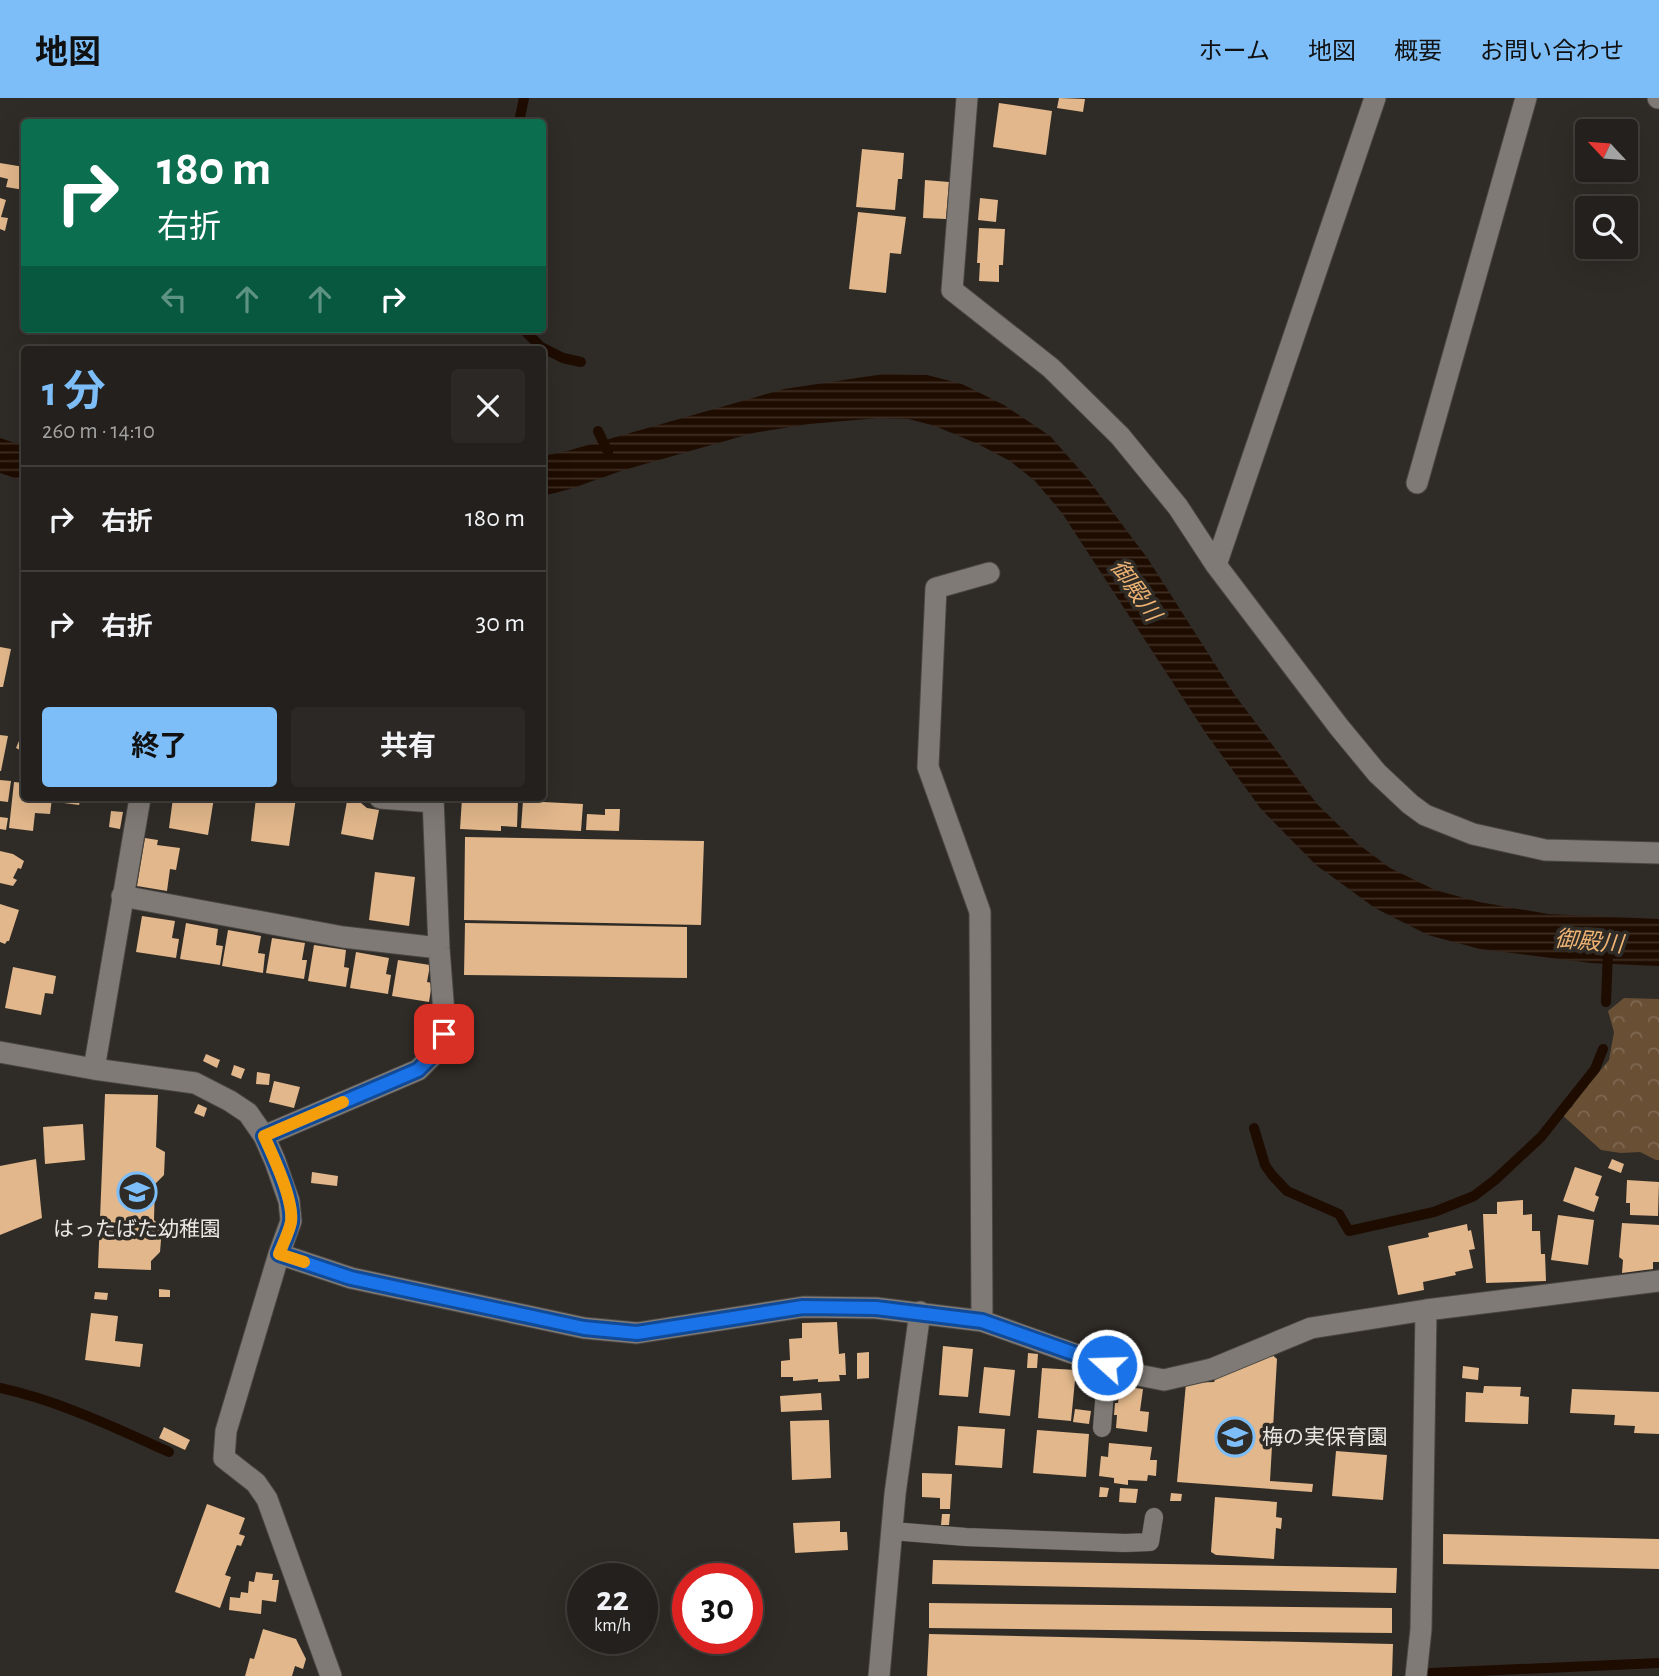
<!DOCTYPE html>
<html lang="ja">
<meta charset="utf-8">
<style>
:root{--surface:#23201d;--page:#2b2826;--text:#f1f3f6;--muted:#a3a3a4;--line:#403e3b;--accent:#7dbef9}
body{margin:0;font-family:"Alegreya Sans","Noto Sans JP",sans-serif;background:var(--page);color:var(--text);height:100vh;display:flex;flex-direction:column;font-size:26px;white-space:nowrap}
*{box-sizing:border-box;margin:0}
p{font-size:23px;color:var(--muted)}
.icon{flex:none;width:38px;height:38px;fill:none;stroke:currentColor;stroke-width:2;stroke-linecap:round;stroke-linejoin:round}
.map{position:relative;flex:1;overflow:hidden}
.drawer{position:absolute;left:21px;top:248px;width:525px;height:455px;display:flex;flex-direction:column;background:var(--surface);border-radius:7px;box-shadow:0 7px 28px #0002,0 0 0 2px var(--line)}
.drawer>*{flex:none}
.top-card{position:absolute;left:21px;top:21px;width:525px;height:214px;border-radius:7px;box-shadow:0 7px 28px #0002,0 0 0 2px var(--line);background:#0b6e4f;color:#fff;overflow:hidden}
.needle{width:46px;rotate:296deg}
.controls{position:absolute;left:1575px;top:21px;display:grid;gap:14px}
.controls a{display:grid;place-items:center;width:63px;height:63px;border-radius:7px;background:var(--surface);box-shadow:0 7px 28px #0002,0 0 0 2px var(--line);font-size:35px}
.speed{position:absolute;left:567px;top:1465px;display:flex;gap:14px;font-size:35px;font-weight:700;text-align:center}
.speed>*{display:grid;place-content:center;width:91px;height:91px;border-radius:50%;background:var(--surface);box-shadow:0 7px 28px #0002,0 0 0 2px var(--line);line-height:1}
.speed small{font-size:18px;font-weight:400}
.speed .limit{border:10px solid #d22;background:#fff;color:#111}
.pin{position:absolute;display:grid;place-items:center;width:60px;height:60px;color:#fff;margin:-30px;border-radius:14px;box-shadow:0 4px 10px #0006}
.me{position:absolute;width:77px;margin:-38px;rotate:290deg;stroke-linejoin:round;filter:drop-shadow(0 0 5px #0008)}
.turn{display:flex;align-items:center;gap:24px;height:147px;padding:0 21px;font-size:32px}
.turn .icon{width:91px;height:91px;stroke-width:2.5}
.turn b{display:block;font-size:49px;line-height:60px}
.lanes{display:flex;align-items:center;height:66px;padding:0 21px;background:#0003;justify-content:center;gap:35px;direction:ltr}
.lanes .off{opacity:.35}
.round{display:grid;place-items:center;flex:none;width:74px;height:74px;border-radius:7px;background:var(--page)}
.head{display:flex;align-items:center;justify-content:space-between;height:119px;padding:0 21px}
h1{font-size:42px;font-weight:700;line-height:52px;color:var(--accent)}
.primary-button{display:flex;gap:14px;margin-top:auto;padding:14px 21px}
.primary-button a{flex:1;height:80px;border-radius:7px;background:var(--accent);color:#111;font-size:28px;font-weight:700;line-height:80px;text-align:center}
.primary-button a+a{background:var(--page);color:var(--text)}
ul{padding:0;list-style:none}
li{display:flex;align-items:center;gap:21px;height:105px;padding:0 21px;border-top:2px solid var(--line)}
li div{flex:1}
li b{display:block;font-size:26px}
li em{font-style:normal}
header{display:flex;align-items:center;gap:42px;box-sizing:border-box;height:98px;padding:0 35px;background:var(--accent);color:#111}
header strong{font-size:33px}
nav{display:flex;gap:38px;margin-inline-start:auto;font-size:24px}
.map>svg:first-child{display:block}
.forest{fill:url(#forest-crowns)}
.water{fill:url(#water-rules)}
.lines{fill:none;stroke-linecap:round;stroke-linejoin:round}
.stream{stroke:#1e0c00;stroke-width:10}
.building{fill:#e1b78b}
.lane-casing{stroke:#494643;stroke-width:19}
.street-casing{stroke:#494643;stroke-width:23}
.lane{stroke:#7f7a75;stroke-width:18}
.street{stroke:#7f7a75;stroke-width:21}
.route-casing{stroke:#114b97;stroke-width:18}
.route{stroke:#1a73e8;stroke-width:12}
.slow{stroke:#f59e0b;stroke-width:12}
.labels{text-anchor:middle;stroke-width:7;stroke-linejoin:round;paint-order:stroke}
.poi-label{font-size:21px;fill:#e9e6e4;stroke:#2f2b27}
.water-label{font-size:23px;font-style:italic;fill:#eeb373;stroke:#2f2b27}
</style>
<header>
<strong>地図</strong>
<nav><a>ホーム</a><a>地図</a><a>概要</a><a>お問い合わせ</a></nav>
</header>
<div class="map">
<svg width="1659" height="1578" viewBox="0 0 1659 1578">
<defs>
<pattern id="forest-crowns" width="20" height="18" patternUnits="userSpaceOnUse" patternTransform="scale(1.75)"><rect width="20" height="18" fill="#694f34"/><path d="M2 6a3 3 0 1 1 6 0M12 15a3 3 0 1 1 6 0" fill="none" stroke="#7e6851"/></pattern>
<pattern id="water-rules" width="6" height="5" patternUnits="userSpaceOnUse" patternTransform="scale(1.75)"><rect width="6" height="5" fill="#1e0c00"/><path d="M0 2.5h6" fill="none" stroke="#3f2f25"/></pattern>
</defs>
<rect width="100%" height="100%" fill="#2f2b27"/>
<!-- forest -->
<path class="forest" d="M1624,900l35,1v161h-3l-16,-8 -19,1 -20,-3 -41,-37 12,-6 8,-18 15,-12 14,-17 5,-28 -6,-21z"/>
<!-- water -->
<path class="water" d="M884,276l43,1 35,9 42,21 46,31 37,42 61,81 86,135 83,110 41,40 32,24 45,22 44,12 69,12 111,5v47l-68,-3 -111,-14 -52,-14 -53,-27 -59,-43 -55,-56 -54,-74 -145,-222 -27,-32 -25,-20 -32,-17 -43,-18 -26,-7 -31,-1 -69,6 -56,9 -129,37 -54,19 -27,7v-40l24,-5 217,-62z
M0,340l24,8v35l-24,-8z"/>
<g class="lines">
<!-- stream -->
<path class="stream" d="M519,24l5,-24
M523,231l18,18 22,11 18,4
M598,333l10,21
M1606,904l2,-52
M1254,1030l11,37 7,10 15,16 52,23 10,17 85,-19 40,-16 21,-16 46,-43 54,-68 8,-20
M0,1290c57,12 116,40 169,64
M1430,1578l1,-3 228,-10"/>
</g>
<!-- building -->
<path class="building" d="M1059,0l26,1 -2,13 -26,-4z
M999,5l53,8 -6,44 -53,-8z
M862,51l42,4 -2,26h-4l-3,31 -39,-3z
M0,65l24,4v23l-18,-3 2,-8 -8,-2z
M925,82l24,2 -3,37 -23,-1z
M0,100l6,2 -5,17 7,1 -3,13 -5,-2z
M980,100l18,2 -2,22 -18,-2z
M858,114l48,5 -5,37 -11,-1 -4,40 -37,-4z
M979,130l26,1 -2,36h-4v17l-20,-1 1,-18h-3z
M0,549l11,2 -8,38h-3z
M24,631v23l-8,-4z
M0,637l8,1 -7,35h-1z
M0,682l11,1 -3,21 -8,-1z
M14,684l10,1v15h28l-2,16 -15,-1 -2,18 -24,-3z
M57,700h24l-2,7 -23,-3z
M173,700h41l-6,37 -39,-7z
M256,700h40l-7,48 -38,-5z
M462,700l56,2 -1,27 -16,-1v5l-41,-2z
M347,703l14,2 6,5 12,2 -6,30 -32,-6z
M523,703l60,3 -2,27 -60,-3z
M605,711h15l-1,22 -33,-1 1,-16 18,1z
M111,713l12,1 -3,17 -11,-2z
M0,719l8,1 -2,12 -6,-1z
M465,739l239,4 -3,84 -237,-5z
M145,740l13,2 -1,5 23,3 -4,22 -6,-1 -3,22 -30,-5z
M0,753l13,3 11,7 -3,8 -3,-1 -5,10 4,2 -4,6 -13,-3z
M375,774l40,5 -6,49 -40,-6z
M0,806l19,6 -10,31h-2l-2,3 -5,-2z
M142,818l33,5 -3,17 7,1 -3,19 -40,-6z
M186,825l32,6 -2,16 7,1 -3,19 -40,-6z
M465,825l222,4v51l-223,-3z
M228,832l33,6 -3,17 7,1 -2,19 -41,-7z
M272,840l33,5 -3,17h5l-3,19 -38,-6z
M314,847l32,5 -2,17 5,1 -3,19 -38,-6z
M356,854l33,6 -3,16 5,1 -3,19 -38,-6z
M398,862l32,5 -3,17 5,1 -3,19 -37,-6z
M13,869l43,9 -3,18 -8,-1 -4,22 -36,-7z
M206,956l14,6 -3,8 -14,-7z
M234,967l11,4 -4,10 -10,-4z
M257,974l13,2 -1,11 -13,-1z
M274,983l26,6 -6,21 -25,-6z
M105,996l53,1 -2,52 9,5 -1,23 -9,9 -1,36 8,8 -2,24 -9,9v9l-53,-2z
M198,1006l9,4 -3,9 -10,-4z
M83,1026l2,36 -40,4 -2,-37z
M36,1061l6,59 -42,17v-69z
M1612,1061l12,5 -3,9 -13,-5z
M1575,1069l27,9 -7,19 4,2 -5,15 -31,-11z
M312,1074l26,4 -1,10 -26,-3z
M1627,1082l32,2 -1,34 -28,-1v-12h-4z
M1523,1102v15l9,-1v17h8l1,23h4l1,27 -60,2 -3,-69h14v-12z
M1558,1117l36,5 -6,45 -37,-5z
M1622,1125l37,2v37h-6v7l-31,4 1,-13 -4,-3z
M1467,1126l1,7 3,-1 4,19 -6,1 4,18 -18,4 1,3 -33,7 1,8 -26,5 -10,-49 41,-9 -1,-4z
M159,1191l11,1v7h-11z
M95,1194l13,1 -1,7 -13,-1z
M91,1215l27,3 -3,25 28,3 -3,23 -55,-7z
M837,1224l2,32 6,-1 1,22h-7l1,6 -22,1v-3l-25,2v-4h-12v-16l9,-1 -1,-21 13,-1v-15z
M943,1248l30,3 -5,48 -29,-2z
M869,1254v26l-12,1v-26z
M1028,1255l10,1 -1,14h-10z
M1270,1255l7,6 -7,122 43,3 -1,8 -135,-10 9,-99 28,-1 4,-9z
M1463,1268l16,2 -1,12 -16,-2z
M984,1269l31,3 -5,46 -31,-3z
M1042,1270l34,2 -5,51 -33,-3z
M1120,1288l23,3 -3,22 9,1 -2,20 -31,-4 1,-13h-3l1,-12h3z
M1484,1288l37,1 -1,9 9,1 -1,27 -63,-2 1,-30 17,1z
M1572,1291l87,3v42l-25,-1 1,-7 -21,-1 1,-10 -45,-2z
M821,1295l1,17 -41,2 -1,-16z
M1075,1311l16,2 -2,13 -16,-2z
M829,1322l2,58 -39,2 -2,-59z
M958,1328l47,3 -3,39 -47,-3z
M164,1329l26,13 -5,10 -26,-12z
M1037,1332l52,4 -3,43 -53,-4z
M1109,1345l43,4 -2,13h7l-1,16 -8,-1 -1,6 -19,-1v5l-14,-2v-5l-15,-2 2,-20 7,1z
M1336,1353l51,4 -4,45 -51,-4z
M922,1375l30,1 -2,35h-10v-11l-18,-1z
M1100,1389l9,1 -2,9h-8z
M1120,1390l18,1 -2,14 -17,-1z
M1171,1395l11,1 -1,7h-11z
M1215,1399l62,5 -1,15 6,1 -1,11 -5,-1 -2,31 -58,-4 -5,-3z
M207,1406l38,14 -6,16 6,2 -4,10 -4,-1 -12,30 6,2 -11,31 -45,-16z
M942,1416h8l-1,11h-8z
M840,1423v11h7l1,18 -53,3 -2,-30z
M1443,1436l216,5v30l-216,-5z
M933,1462l464,8 -1,25 -464,-9z
M256,1474l17,2 -1,6h7l-3,22 -14,-2 -1,14 -32,-4 1,-13 10,1 1,-6 7,1 1,-12 5,1z
M929,1505l463,5v25l-463,-5z
M263,1531l33,10 10,20 -3,10 -8,-3 -3,10h-47l5,-18 4,1z
M929,1536l464,10 -1,32h-465z"/>
<g class="lines">
<!-- lane casing -->
<g class="lane-casing">
<path id="lane" d="M1102,1330l5,-63
M892,1433l74,6 159,6 25,-1 4,-25"/>
</g>
<!-- street casing -->
<g class="street-casing">
<path id="street" d="M967,0l-15,192 99,78 69,68 58,71 38,58 123,162 38,46 33,31 15,11 48,19 72,16 114,3
M1658,0h1
M1417,385l109,-385
M1216,467l159,-467
M380,700l53,4
M122,798l221,41 96,11
M0,954l94,17 101,14 35,18 18,12 16,23 11,25 14,40 2,20 -12,33 -53,177 -2,27 32,25 11,16 64,177
M94,971l46,-271
M264,1038l154,-66 23,-23 3,-14v-19l-5,-66 -6,-150
M279,1156l72,24 233,50 53,5 166,-26 73,1 106,13 146,52 36,7 48,-11 99,-41 115,-18 233,-29
M982,1223l-2,-409 -52,-145 8,-179 53,-15
M879,1578l16,-182 25,-182
M1416,1578l5,-47 5,-319"/>
</g>
<!-- lane -->
<use href="#lane" class="lane"/>
<!-- street -->
<use href="#street" class="street"/>
</g>
<g class="lines">
<!-- route casing -->
<g class="route-casing">
<path id="route" d="M444,936l-3,13 -23,23 -154,66c9,20 30,64 27,86 -2,10 -8,22 -12,32l72,24 233,50 53,5 166,-26 73,1 106,13 125,44"/>
</g>
<!-- route -->
<use href="#route" class="route"/>
<!-- slow -->
<path class="slow" d="M304,1164l-25,-8c4,-10 10,-22 12,-32 3,-22 -18,-66 -27,-86l79,-34"/>
</g>
<!-- icons -->
<defs>
<g id="school-ring" transform="scale(2.0125)"><circle r="9.5" fill="#2f2b27" stroke="#7dbef9" stroke-width="1.5"/><path d="M0-5L7-2L0 1L-7-2ZM-4 1L0 2.5L4 1V4Q0 6-4 4Z" fill="#7dbef9"/></g>
</defs>
<g fill-rule="evenodd">
<use href="#school-ring" x="137" y="1094"/>
<use href="#school-ring" x="1235" y="1339"/>
</g>
<g class="labels">
<!-- poi labels -->
<g class="poi-label">
<text x="137" y="1138">はったばた幼稚園</text>
<text x="1262" y="1346" text-anchor="start">梅の実保育園</text>
</g>
<!-- water labels -->
<g class="water-label">
<text transform="translate(1136 492) rotate(55)" y="8">御殿川</text>
<text transform="translate(1589 843) rotate(5)" y="8">御殿川</text>
</g>
</g>
</svg>
<div class="controls">
<a><svg class="needle" viewBox="-14 -14 28 28"><path d="M0-13l5 13h-10z" fill="#e53935"/><path d="M0 13l5-13h-10z" fill="#a3a3a4"/></svg></a>
<a><svg class="icon" aria-label="search" viewBox="0 0 24 24"><circle cx="10" cy="10" r="6"/><path d="M15 15l6 6"/></svg></a>
</div>
<div class="speed"><div>22<small>km/h</small></div><div class="limit">30</div></div>
<div class="pin" style="left:444px;top:936px;background:#d93025"><svg class="icon" aria-label="arrive" viewBox="0 0 24 24"><path d="M6 21V4h12l-3 4 3 4H6"/></svg></div>
<svg class="me" style="left:1107px;top:1267px" viewBox="-20 -20 40 40"><circle r="17" fill="#1a73e8" stroke="#fff" stroke-width="3"/><path d="M0-11L8 9 0 5-8 9z" fill="#fff"/></svg>
<div class="top-card">
<div class="turn"><svg class="icon" aria-label="right" viewBox="0 0 24 24"><path d="M7 20v-9h11M14 6l5 5-5 5"/></svg><div><b>180 m</b>右折</div></div>
<div class="lanes"><svg class="icon off" aria-label="left" viewBox="0 0 24 24"><path d="M17 20v-9H6M10 6l-5 5 5 5"/></svg><svg class="icon off" aria-label="ahead" viewBox="0 0 24 24"><path d="M12 20V5M6 11l6-6 6 6"/></svg><svg class="icon off" aria-label="ahead" viewBox="0 0 24 24"><path d="M12 20V5M6 11l6-6 6 6"/></svg><svg class="icon" aria-label="right" viewBox="0 0 24 24"><path d="M7 20v-9h11M14 6l5 5-5 5"/></svg></div>
</div>
<section class="drawer">
<div class="head"><div><h1>1 分</h1><p>260 m · 14:10</p></div><a class="round"><svg class="icon" aria-label="close" viewBox="0 0 24 24"><path d="M6 6l12 12M18 6L6 18"/></svg></a></div>
<ul>
<li><svg class="icon" aria-label="right" viewBox="0 0 24 24"><path d="M7 20v-9h11M14 6l5 5-5 5"/></svg><div><b>右折</b></div><em>180 m</em></li>
<li><svg class="icon" aria-label="right" viewBox="0 0 24 24"><path d="M7 20v-9h11M14 6l5 5-5 5"/></svg><div><b>右折</b></div><em>30 m</em></li>
</ul>
<div class="primary-button"><a>終了</a><a>共有</a></div>
</section>
</div>
